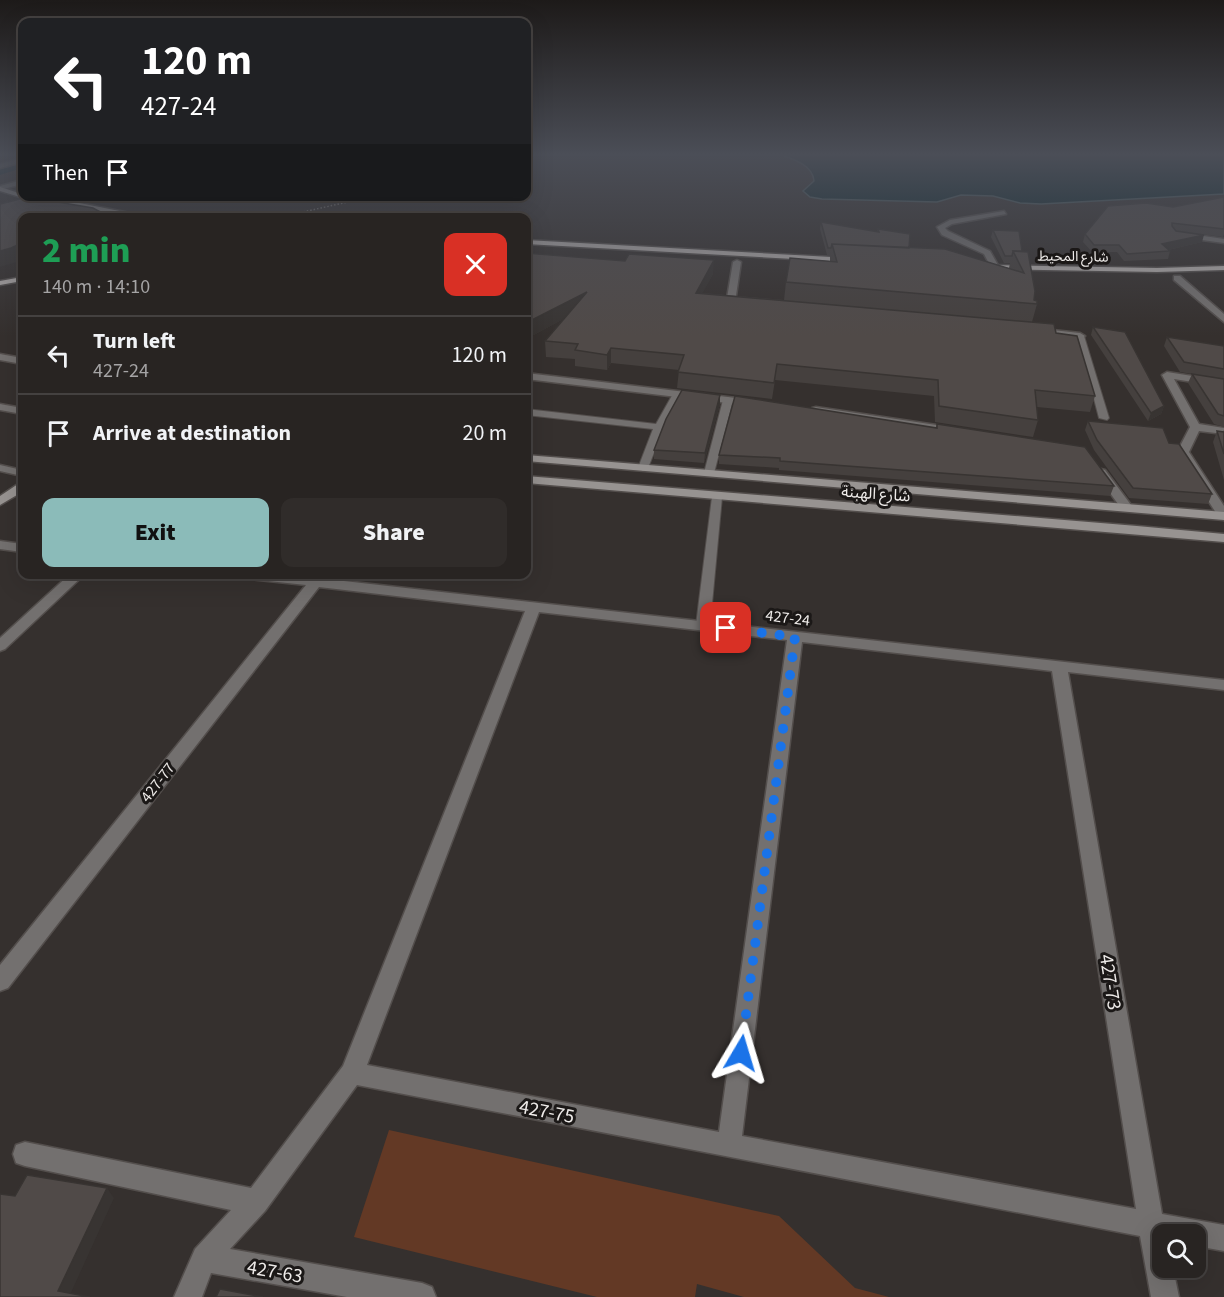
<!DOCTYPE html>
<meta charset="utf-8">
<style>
:root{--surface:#282422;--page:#302c2a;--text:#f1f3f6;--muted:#a5a4a5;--line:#444140;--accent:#8bbbb9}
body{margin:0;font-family:"Source Sans 3","Noto Sans Arabic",sans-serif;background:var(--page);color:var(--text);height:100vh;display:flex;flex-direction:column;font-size:22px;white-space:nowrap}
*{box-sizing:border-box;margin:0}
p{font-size:20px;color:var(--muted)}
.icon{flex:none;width:33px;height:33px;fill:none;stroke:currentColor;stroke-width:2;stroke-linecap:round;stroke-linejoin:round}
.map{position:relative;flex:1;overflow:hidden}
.panel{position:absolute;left:18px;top:213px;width:513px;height:366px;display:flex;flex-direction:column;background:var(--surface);border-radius:12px;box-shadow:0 6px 24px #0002,0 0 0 2px var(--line)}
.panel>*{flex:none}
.top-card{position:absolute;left:18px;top:18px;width:513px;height:183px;border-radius:12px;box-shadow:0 6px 24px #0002,0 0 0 2px var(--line);background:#202124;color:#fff;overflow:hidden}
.buttons{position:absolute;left:1152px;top:1224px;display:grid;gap:12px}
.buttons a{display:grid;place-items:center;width:54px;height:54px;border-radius:12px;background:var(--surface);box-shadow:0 6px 24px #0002,0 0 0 2px var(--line);font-size:30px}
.pin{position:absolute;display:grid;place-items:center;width:51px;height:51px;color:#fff;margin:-26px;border-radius:12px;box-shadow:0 3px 9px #0006}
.me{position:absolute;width:66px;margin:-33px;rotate:7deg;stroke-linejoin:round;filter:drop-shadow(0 0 4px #0008)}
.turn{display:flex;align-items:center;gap:21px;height:126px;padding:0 24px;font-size:27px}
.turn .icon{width:78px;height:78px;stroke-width:2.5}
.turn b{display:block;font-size:42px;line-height:51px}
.then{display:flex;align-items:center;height:57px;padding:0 24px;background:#0003;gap:12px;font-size:22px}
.round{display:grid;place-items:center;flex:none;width:63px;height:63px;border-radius:12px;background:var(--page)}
.headline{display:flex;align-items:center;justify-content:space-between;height:102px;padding:0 24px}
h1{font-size:36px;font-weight:800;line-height:45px;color:#1e9e55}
.action{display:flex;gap:12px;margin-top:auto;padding:12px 24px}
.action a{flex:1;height:69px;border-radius:12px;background:var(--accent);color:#111;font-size:24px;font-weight:800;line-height:69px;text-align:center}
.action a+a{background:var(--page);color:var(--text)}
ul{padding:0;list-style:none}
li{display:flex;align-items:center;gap:18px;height:78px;padding:0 24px;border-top:2px solid var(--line)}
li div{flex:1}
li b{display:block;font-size:22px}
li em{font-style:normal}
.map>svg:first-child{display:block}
.green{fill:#633925}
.water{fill:#002129;stroke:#475e63;stroke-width:1.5}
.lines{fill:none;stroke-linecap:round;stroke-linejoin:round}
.canal{fill:#002129;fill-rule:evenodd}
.lane-casing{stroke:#534e4c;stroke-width:2}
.street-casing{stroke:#534e4c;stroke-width:3}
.secondary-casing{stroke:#534e4c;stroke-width:3}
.primary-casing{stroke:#534e4c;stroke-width:3}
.path{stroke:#8b8785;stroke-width:1.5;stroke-dasharray:1.5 2;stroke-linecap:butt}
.lane{fill:#73706f;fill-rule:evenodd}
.street{fill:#73706f;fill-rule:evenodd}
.secondary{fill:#979391;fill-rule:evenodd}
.primary{fill:#b3aeac;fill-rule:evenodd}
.wall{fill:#45403e}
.shaded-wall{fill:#383432}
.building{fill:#504a48;stroke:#383432;stroke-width:1.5}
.route{stroke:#1a73e8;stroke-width:10;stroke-dasharray:0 18}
.labels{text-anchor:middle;stroke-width:6;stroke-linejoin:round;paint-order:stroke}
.far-street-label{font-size:14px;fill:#eeebe9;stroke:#1b1817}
.street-label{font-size:16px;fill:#eeebe9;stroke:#1b1817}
.near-street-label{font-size:20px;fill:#eeebe9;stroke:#1b1817}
</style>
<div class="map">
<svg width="1224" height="1297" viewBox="0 0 1224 1297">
<rect width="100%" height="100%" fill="#35302e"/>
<!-- green -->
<path class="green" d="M389,1130l390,86 76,72 34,9h-145l-47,-13 -2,13h-98l-243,-60z"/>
<!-- water -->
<path class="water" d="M779,154h445v40l-183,10 -21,-1 -27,-7 -32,-1 -24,7 -115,-3 -12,-2 -7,-6 11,-10c-1,-16 -21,-22 -35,-27z"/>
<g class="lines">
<!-- canal -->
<path class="canal" d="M22,162v6l-22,7v-6z"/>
<!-- lane casing -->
<g class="lane-casing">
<path id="lane" d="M1077,334l7,2 25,82 -2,2 -8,-2z
M674,392l8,2 -18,33 -16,41 -5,3 -5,-3 15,-39 -127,-14v-6l130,15z
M728,397l5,3 -19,73 -1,2h-8l-1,-2 19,-73z
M717,494l5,3 -12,128 -7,4 -7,-4 16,-128z"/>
</g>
<!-- street casing -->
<g class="street-casing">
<path id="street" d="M22,158v4l-22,6v-4z
M22,180v4l-22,6v-4z
M1004,211l2,3 -54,10 -7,4 3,3 42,20 9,16 -4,2h-3l-8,-15 -42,-19 -5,-8 13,-7z
M1183,233l41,6v4l-44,-6z
M737,260l4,2 -6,40 9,1v4h-14l-4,-3 7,-42z
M1174,276h6l44,38v8l-50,-42z
M1043,329l37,4 5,3 -5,3 -40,-5 -2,-2z
M0,354l22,4v6l-22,-4z
M1167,372l57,9v6l-50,-8 25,45 25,4v6l-25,-3 -10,21 35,54v14l-6,-4 -41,-64 13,-25 -28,-52z
M526,373l227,27 5,3 -5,3 -227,-27z
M0,404l22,4v6l-22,-4z
M816,407l127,19 5,3 -5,3 -131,-20v-4z
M0,465l22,5v6l-22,-5z
M1101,469l4,1 26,35 2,3 -2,3h-8l-28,-39z
M0,541l22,3v8l-22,-3z
M70,574h15l-80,75 -5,2v-13z
M235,574h47l942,106v10l-156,-18 94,542 62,11v26l-28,-5v-12h-34v34h11l6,29h-28l-11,-61 -783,-151 -92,126 -35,38 192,34 10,4 4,10h-89l-136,-24 -9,24h-28l21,-48 36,-39 -206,-44 -9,-3 -3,-9 3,-9 9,-3 226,46 92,-122 182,-455 -206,-24 -311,401 -8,3v-26l306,-380 -65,-7zM539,612l248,28 -68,492 -352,-67zM802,642l250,29 84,538 -394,-73z"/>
</g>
<!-- secondary casing -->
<g class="secondary-casing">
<path id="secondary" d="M0,187l22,7v2h22l111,22h-17l-95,-18 -3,3 -40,-12z
M526,455l698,57v8l-698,-59z
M526,476l611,50 87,8v8l-698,-59z
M18,484h4v8l-22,13v-9z"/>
</g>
<!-- primary casing -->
<g class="primary-casing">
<path id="primary" d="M526,240l323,18 4,2 -4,2 -323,-18z
M984,265l173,3 67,-2v4l-67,2 -170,-3h-3z
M22,277v4l-22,4v-4z"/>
</g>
<!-- path -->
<path class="path" d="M276,218l99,-22"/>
<!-- lane -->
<use href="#lane" class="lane"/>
<!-- street -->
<use href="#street" class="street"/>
<!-- secondary -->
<use href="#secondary" class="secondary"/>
<!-- primary -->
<use href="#primary" class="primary"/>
</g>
<!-- wall -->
<path class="wall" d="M1224,197v37l-1,3 -47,-6 26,11 -34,8 2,1 -2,8 -44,2 -7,-9h-25l-9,-10 2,-8 88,-27z
M821,222l56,10 1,-3 31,19 100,20 1,-5h-6l-13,-26 2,-7 29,21 12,49 3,4 -5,18 24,11 39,63 -5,16 -53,-5 1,13 -5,17 -98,-15 -1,-26 -159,-16 -3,19 -95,-11 2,-18 -68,-7 -4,7 -32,-4v-7l-29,-2 -1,-16 20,-23 -39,21v-86l187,21 -11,19 82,7 2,-18 44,-21v-6h-3l-7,-26z
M1093,327l71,79 -3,8 -13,7 -57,-86z
M1167,337l57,9v81l-10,-3 -26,-41 4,-9 -12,-2 -16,-26z
M720,395v9l-16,59 -50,-4v-9z
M1088,421l81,22 43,51 -4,10 -79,-6 -35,-48 -9,-20z
M937,424l177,62 -4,10 -331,-26v-2l-60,-4v-9l217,-27z
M1224,430v50l-11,-38 4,-11 6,1z"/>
<!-- shaded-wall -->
<path class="shaded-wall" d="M1204,235l-2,7 -43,10 3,-8z
M22,243v17l-5,2 -17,5v-16z
M714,260l-1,14 -18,33 1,-14z
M587,292l1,14 -62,33v-16z
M611,348v15l-4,7v-15z
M720,395v9l-16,59 1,-10z
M1164,406l-3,8 -13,7 3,-8z
M107,1188l7,10 -45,99 -11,-6z"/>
<!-- building -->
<path class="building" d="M28,197l65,11 9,5 23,5h-103v25l-11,5 -11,3v-47z
M1224,197v32l-52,-6v3l4,5 28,4 -42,9 8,7 -43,3 -8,-9h-25l-9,-11 23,-28 38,-3 27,4z
M821,222l58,10 -1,-3 32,5 -1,14 -77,-4 -1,4h-3z
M993,230l26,1 3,20h-9l-1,5h-7z
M832,244l113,5 79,24 -11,-22 15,1 7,39 -1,9 3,1v3l-251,-22 4,-24 47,4z
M526,253l99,8 4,-7 85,6 -18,33 358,31 2,9 21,3 18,60 -60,-6 3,30 -99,-14 -1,-26 -161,-16 -3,19 -96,-11 6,-17 -73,-7 -4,7 -32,-5 3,-6 -33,-3 42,-49 -61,31z
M1093,327l32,5 39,74 -13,7z
M1167,337l57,9v23l-40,-7z
M1192,374l32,5v37l-6,-2z
M682,390l38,5 -15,58 -51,-3 12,-31z
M735,396l202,32v-4l148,23 29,39 -334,-25v-3l-61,-3z
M1088,421l75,7 6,15 10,1 33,50 -79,-6 -36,-48z
M1217,431l7,1v22z
M27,1175l80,13 -49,103 32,6h-90v-103l15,2z
M220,1289l43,8h-47z"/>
<!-- sky -->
<linearGradient id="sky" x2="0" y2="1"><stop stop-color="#1d1a19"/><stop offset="0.46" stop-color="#4b4e57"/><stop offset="1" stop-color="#4b4e57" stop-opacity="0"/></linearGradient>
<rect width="1224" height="336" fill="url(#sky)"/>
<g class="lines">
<!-- route -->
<path class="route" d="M726,628l69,9 -54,416"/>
</g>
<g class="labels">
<!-- far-street labels -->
<g class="far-street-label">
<text transform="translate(1073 256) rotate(1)" y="5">شارع المحيط</text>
</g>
<!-- street labels -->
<g class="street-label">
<text transform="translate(876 493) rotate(4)" y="6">شارع الهبنة</text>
<text transform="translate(788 617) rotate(7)" y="6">427-24</text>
<text transform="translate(157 782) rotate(-52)" y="6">427-77</text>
</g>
<!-- near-street labels -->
<g class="near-street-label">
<text transform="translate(1111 982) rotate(81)" y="7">427-73</text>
<text transform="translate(547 1111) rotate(11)" y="7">427-75</text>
<text transform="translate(275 1271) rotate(10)" y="7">427-63</text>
</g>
</g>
</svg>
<div class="buttons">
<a><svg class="icon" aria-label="search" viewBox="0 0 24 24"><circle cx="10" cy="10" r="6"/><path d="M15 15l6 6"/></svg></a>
</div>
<div class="pin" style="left:726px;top:628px;background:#d93025"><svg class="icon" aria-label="arrive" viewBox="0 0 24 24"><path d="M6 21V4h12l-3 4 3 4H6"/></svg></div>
<svg class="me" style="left:741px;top:1053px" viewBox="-20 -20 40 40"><path d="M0-17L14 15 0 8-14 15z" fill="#1a73e8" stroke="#fff" stroke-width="4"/></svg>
<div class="top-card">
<div class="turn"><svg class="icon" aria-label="left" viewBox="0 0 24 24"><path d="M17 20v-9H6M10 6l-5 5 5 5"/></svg><div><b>120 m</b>427-24</div></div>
<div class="then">Then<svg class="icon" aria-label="arrive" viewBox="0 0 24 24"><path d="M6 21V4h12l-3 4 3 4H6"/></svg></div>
</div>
<section class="panel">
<div class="headline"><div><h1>2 min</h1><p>140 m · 14:10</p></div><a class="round" style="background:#d93025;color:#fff"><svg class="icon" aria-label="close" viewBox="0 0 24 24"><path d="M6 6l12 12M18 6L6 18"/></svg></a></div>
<ul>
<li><svg class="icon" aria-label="left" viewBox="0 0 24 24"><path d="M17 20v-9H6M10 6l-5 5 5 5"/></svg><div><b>Turn left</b><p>427-24</p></div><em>120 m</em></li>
<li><svg class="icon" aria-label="arrive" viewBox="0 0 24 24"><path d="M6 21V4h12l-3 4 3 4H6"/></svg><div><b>Arrive at destination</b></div><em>20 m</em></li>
</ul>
<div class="action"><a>Exit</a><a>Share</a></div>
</section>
</div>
